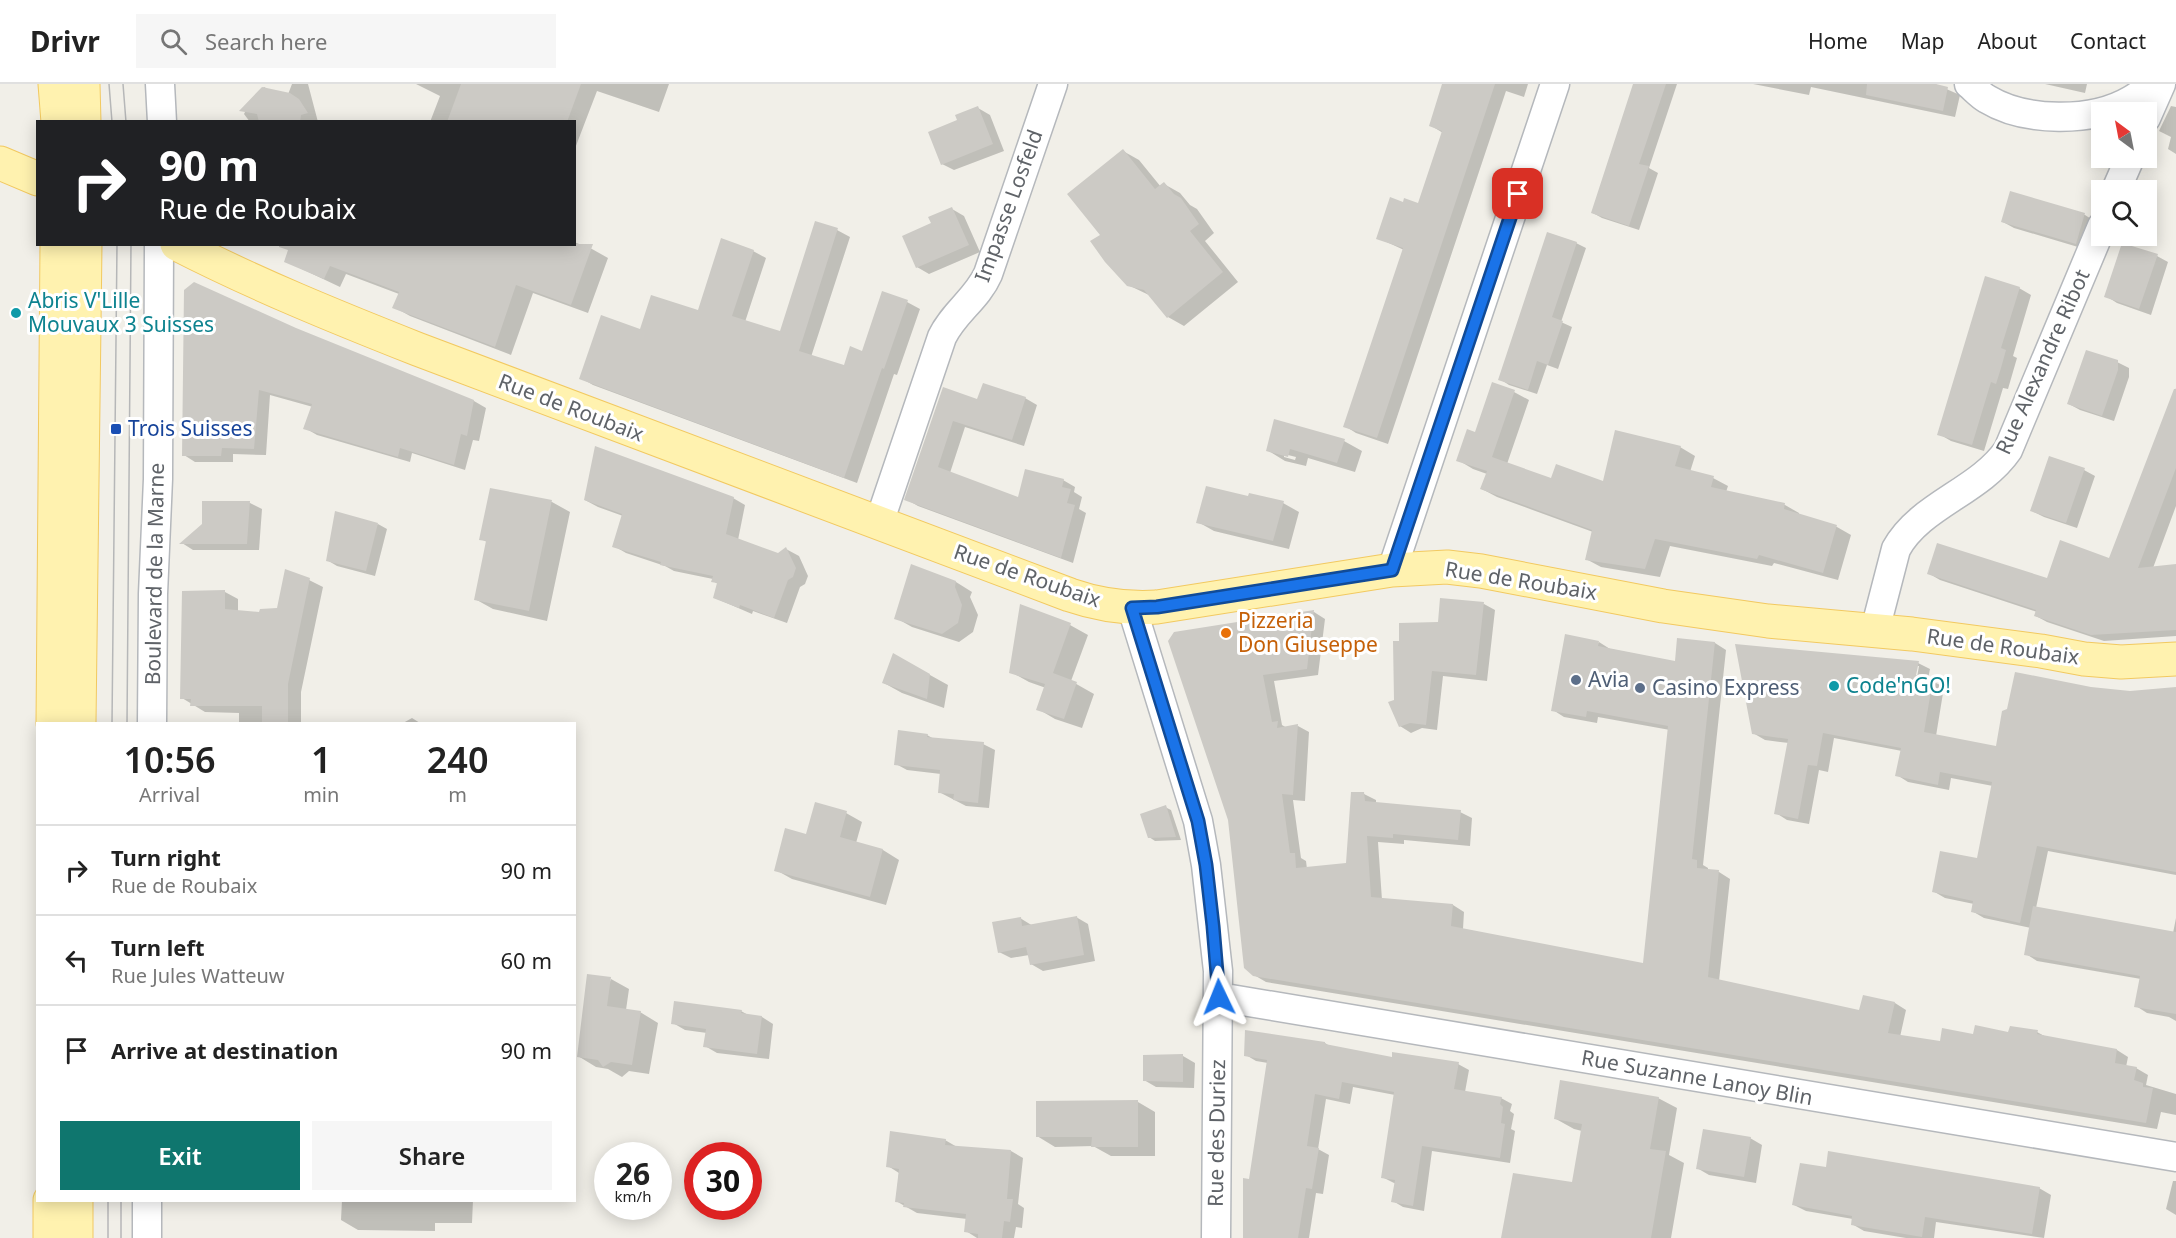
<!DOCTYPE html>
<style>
:root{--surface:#fff;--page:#f6f6f6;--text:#222;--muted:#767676;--line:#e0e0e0;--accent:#0f766e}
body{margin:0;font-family:"Noto Sans",sans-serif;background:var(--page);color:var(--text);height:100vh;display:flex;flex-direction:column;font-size:22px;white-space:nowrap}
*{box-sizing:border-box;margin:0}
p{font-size:20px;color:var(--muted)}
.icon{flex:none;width:33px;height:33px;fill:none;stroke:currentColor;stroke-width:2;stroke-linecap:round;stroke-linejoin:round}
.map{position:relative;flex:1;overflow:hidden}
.sheet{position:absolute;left:36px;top:638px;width:540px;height:480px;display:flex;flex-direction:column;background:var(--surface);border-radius:0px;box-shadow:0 3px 15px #0003}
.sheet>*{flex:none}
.top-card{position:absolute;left:36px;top:36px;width:540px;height:126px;border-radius:0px;box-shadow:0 3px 15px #0003;background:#202124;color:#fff;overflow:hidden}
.needle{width:39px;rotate:328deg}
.buttons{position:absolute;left:2091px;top:18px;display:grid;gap:12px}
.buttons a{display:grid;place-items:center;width:66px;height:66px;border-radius:0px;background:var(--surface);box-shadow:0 3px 15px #0003;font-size:30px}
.speed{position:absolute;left:594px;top:1058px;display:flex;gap:12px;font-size:30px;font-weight:700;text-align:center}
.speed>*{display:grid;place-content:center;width:78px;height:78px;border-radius:50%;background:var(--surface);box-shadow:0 3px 15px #0003;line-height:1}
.speed small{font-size:15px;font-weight:400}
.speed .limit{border:9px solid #d22;background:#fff;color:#111}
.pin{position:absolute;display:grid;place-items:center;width:51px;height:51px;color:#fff;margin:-26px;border-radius:12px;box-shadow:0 3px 9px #0006}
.me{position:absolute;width:66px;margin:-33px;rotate:358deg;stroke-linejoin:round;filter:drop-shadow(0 0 4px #0008)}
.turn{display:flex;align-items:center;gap:21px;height:126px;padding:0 24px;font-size:27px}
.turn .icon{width:78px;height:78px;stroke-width:2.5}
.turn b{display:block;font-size:42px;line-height:51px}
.eta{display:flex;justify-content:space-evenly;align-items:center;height:102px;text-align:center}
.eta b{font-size:36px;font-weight:600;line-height:42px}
.action{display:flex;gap:12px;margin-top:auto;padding:12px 24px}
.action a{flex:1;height:69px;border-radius:0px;background:var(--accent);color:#fff;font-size:24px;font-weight:600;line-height:69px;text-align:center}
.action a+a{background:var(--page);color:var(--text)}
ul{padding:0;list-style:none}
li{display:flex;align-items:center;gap:18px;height:90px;padding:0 24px;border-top:2px solid var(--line)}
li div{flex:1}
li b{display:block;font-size:22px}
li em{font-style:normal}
header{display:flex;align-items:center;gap:36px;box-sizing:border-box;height:84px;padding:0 30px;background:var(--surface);border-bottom:2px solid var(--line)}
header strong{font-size:28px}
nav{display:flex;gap:33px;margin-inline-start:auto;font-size:21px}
.search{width:420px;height:54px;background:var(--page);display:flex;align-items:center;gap:15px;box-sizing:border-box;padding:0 21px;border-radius:0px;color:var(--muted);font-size:22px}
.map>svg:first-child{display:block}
.shadow{fill:#0003;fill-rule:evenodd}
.building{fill:#cccac5}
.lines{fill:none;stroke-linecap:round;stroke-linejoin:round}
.minor-casing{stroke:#b5b8bc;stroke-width:31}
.major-casing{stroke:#f2c960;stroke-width:35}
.minor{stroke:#fff;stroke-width:28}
.major{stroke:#fff2af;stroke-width:33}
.tram{stroke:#b6b7b8;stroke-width:1.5}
.route-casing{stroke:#114b97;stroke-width:15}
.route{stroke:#1a73e8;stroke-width:10}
.culture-dot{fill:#0f9aa8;stroke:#fff;stroke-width:2}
.transit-dot{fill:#1a4fb4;stroke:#fff;stroke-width:2}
.food-dot{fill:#e8710a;stroke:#fff;stroke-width:2}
.service-dot{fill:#5c6f8a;stroke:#fff;stroke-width:2}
.labels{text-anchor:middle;stroke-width:6;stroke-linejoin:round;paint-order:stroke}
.street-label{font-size:21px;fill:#5f6368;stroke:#fff}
.culture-label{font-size:21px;fill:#0d838f;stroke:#fff;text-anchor:start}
.transit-label{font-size:21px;fill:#164399;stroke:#fff;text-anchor:start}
.food-label{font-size:21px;fill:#c56008;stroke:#fff;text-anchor:start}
.service-label{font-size:21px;fill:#4e5e75;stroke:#fff;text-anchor:start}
</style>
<header>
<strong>Drivr</strong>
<div class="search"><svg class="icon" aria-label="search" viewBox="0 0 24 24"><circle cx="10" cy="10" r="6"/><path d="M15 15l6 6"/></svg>Search here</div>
<nav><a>Home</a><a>Map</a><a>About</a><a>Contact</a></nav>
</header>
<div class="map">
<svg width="2176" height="1154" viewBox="0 0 2176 1154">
<rect width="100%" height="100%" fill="#f1efe8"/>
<!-- shadow -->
<path class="shadow" d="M292,0h16l10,38h-68l-6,-8 7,-14 13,-13 11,6 7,17z
M416,0h253l-10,28 -62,-21 -23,60v-29h-144l10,-26z
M1444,0h84l-4,13 -18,-6 -118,353 -32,-11 -11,-7 59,-176 -26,-12 26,-35 15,2 24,-72 -13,-8z
M1635,0h42l-28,84 9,5 -19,57 -37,-12 -9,-5z
M1753,0h182l25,11 -5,22 -144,-30 -2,8z
M2045,0h42l-2,9z
M2171,22l5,1v47l-8,-5 3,-12 -12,-6z
M978,24l12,7 14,36 -50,19 -12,-6 17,-43z
M1123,67l16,9 22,27 3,-3 16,9 10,12 7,4 17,24 -9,8 33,41 -54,44 -16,-9 -17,-21 -23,-11 -26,-49z
M2011,109l74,22 11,7 -8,28 -74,-22 -11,-6z
M952,125l12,7 16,36 -51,22 -12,-7 16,-43z
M837,146l13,7 -39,120 33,10 19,-14 44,-51 13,7 -23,66 -3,-1 -37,109 -264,-98 -12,-7 60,-47 58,-19 54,-61 13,7 -21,64 36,11z
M574,158l18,7 16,9 -20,55 -55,-20 -22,62 -101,-39 -16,-9 5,-13 -53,-20 -6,13 -55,-26 289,-17z
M1576,159l10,5 -25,74 11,5 -14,42 -11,-4 -10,29 -28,-9 -9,-6z
M2157,172l11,6 -17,53 -34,-12 -11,-7z
M2019,204l12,7 -18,61 4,2 -9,31 -5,-1 -19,63 -33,-10 -12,-7z
M295,245l179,72 12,7 -7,33 -6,-1 -8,30 -53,-17 -2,9 -93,-27 -12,-7 8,-21 -43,-12 -4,60 -33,-1v8h-38l-11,-7z
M2117,278l12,6v9l-15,44 -34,-11 -11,-6z
M2176,304v118l-23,62 23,-3v71l-72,5 -57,-19 -11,-6 1,-4 -97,-32 -12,-7 120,7 62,-20z
M944,305l34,11 47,-2 12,7 -13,41 -59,-19 -15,46 69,26 44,-19 12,7 -1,5 8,5 -3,12 7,4 -13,50 -155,-57 -12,-7z
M1514,308l15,8 -22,64 44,16 53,3 76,-36 15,9 -5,16 23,6 15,8 -2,6 59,13 14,8v2l38,12 14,8 -13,45 -64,-17 -2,3 -102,-20 -10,31 -59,-10 -15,-8 7,-27 -96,-35 -15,-8 5,-15 -14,-5 -15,-9 18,-26z
M1344,357l18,10 -7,21 -47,-14 -2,8 -21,-5 -18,-11zM1284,370l12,3 -1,3 -11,-3z
M2084,386l11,6 -18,52 -33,-11 -12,-6z
M491,405l61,13 18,10 -23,109 -54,-12 -18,-10 12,-57 -6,-3z
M733,414l12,7 -7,35 40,15 8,-6 13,7 9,20 -3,8 -5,3 -13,36 -34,-12 -1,3 -37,-16 3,-14 -5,-3v-2l-39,-8 -9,-5 -39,-13 -12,-7 9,-30 -25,-9 -13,-7z
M1249,414l34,5 16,9 -10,37 -75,-18 -16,-9z
M203,418l47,1 12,6 -3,41h-66l-11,-7 22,-18z
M378,440l9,5 -12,47 -38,-10 -10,-6z
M912,482l44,16 16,10 -2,5 8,18 -5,17 -14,10 -47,-15 -16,-9z
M309,496l14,7 -22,105v31h-62v-10l-34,-1 -23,-14 43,-106 13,7v13l23,2 17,-4z
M1484,520l11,6 -8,71 -44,-5 -6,54 -15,-2 -11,5 -11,-7 -4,-25 5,-59z
M1314,528l11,7 -7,56 -44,6 8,44 5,3 11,-2 11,6 -4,69 -12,-1 8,58 5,3 1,8 41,-5 16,-70 12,6v4l84,8 12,6 -2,28 -66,-6v4l-26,-2 4,58 71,5 11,7 -1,17 181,36 26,-235 -72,-13 -1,6 -33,-6 -11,-7 46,-68 11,7 66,13 3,-22 36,3 11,7 -23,215 5,3v3l11,1 11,7 -11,102 141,31 35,-9 11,7 -6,27 41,6 33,-7 63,-4 11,6 69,12 11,7 -2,10 10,1 12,7 -2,10 30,9v21l-15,-3 -4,17 -891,-147 -12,-7 -25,-155 -54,-186z
M1070,541l18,10 -17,46 23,13 -12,34 -27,-9 -17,-10 8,-21 -17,-6 -18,-10z
M1918,579l12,6 -2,10 16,8 -8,49 62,12 92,-60 40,5 46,-5v187l-128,-24 -12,57 137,25 3,-15v103l-7,-4 -22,-4 -11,-7 5,-27 -104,-18 -11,-7 5,-26 -47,-10 -12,-7 2,-7 -29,-6 -12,-7 46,-31 14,-74 -42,-8 -2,12 -41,-8 -11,-7 5,-24 -68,-13 -6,34 -9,-2 -10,54 -22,-4 -11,-7 13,-70 -24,-3 -12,-7zM1916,582h3l-3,17z
M930,591l18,10 -4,23 -42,-15 -18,-10z
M412,634l8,5h-17z
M927,651l7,4 49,5 12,6 -6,58 -23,-2 -27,-14 2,-18 -34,-4 -11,-6z
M1165,723l6,3 10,30 -26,1 -6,-4z
M846,729l16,9 -6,21 27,7 16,10 -13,45 -94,-26 -16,-9 31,-35z
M1076,833l12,7 7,37 -52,10 -12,-7 -2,-9 -18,3 -12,-6 21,-34 13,8z
M611,895l18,10 -3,21 14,2 18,11 -9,51 -20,-3 -7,6 -14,-8 -12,-2 -18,-11z
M741,927l9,5 12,1 11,7 -4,35 -52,-6 -12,-7 2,-13 -22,-3 -12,-7z
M1325,959l6,4 62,11 65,6 11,6 -4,22 36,6 11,6 -2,7 4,3 -3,15 4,2 -5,32 -78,-12 -8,60 -21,-4 -10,-6 3,-17 -14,-7 13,-82 -42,-8 -3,17 -24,-5 -8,50 11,6 -6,39 -7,-1 -7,45h-65l6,-58 18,-117 -12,-2 -10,-6z
M1183,972l12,7 -1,25 -38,-1 -12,-7z
M1658,1014l19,10 -8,47 15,8 -13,75h-168l70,-54 9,-53 -8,-2 -18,-10z
M1138,1018l17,10v44h-44l-18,-10 -38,1 -18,-11z
M1750,1054l12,7 -6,38 -47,-8 -12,-7z
M945,1056l12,7 54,4 12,7 -5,46 6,4 -2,20 -6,-1 -2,11h-37l-11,-7 1,-12 -50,-6 -21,-12 3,-28 -11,-7z
M1827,1084l212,20 12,7 -7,43 -108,-16 -2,16h-28l-42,-7 -12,-7 1,-5 -47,-8 -12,-6z
M2173,1097h3v34l-10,-6z
M342,1116h131l-1,23h-37v8l-77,-1 -17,-10z"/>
<!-- building -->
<path class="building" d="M461,0h120l-14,38h-120z
M1442,0h53l-118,354 -34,-11 60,-179 -27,-9 14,-42 13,5 1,-4 14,5 24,-72 -13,-5z
M1633,0h33l-27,80 10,2 -20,60 -38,-13z
M1867,0h69l12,3 -5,24 -77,-16z
M262,3l28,6 9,6 9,14 -7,2 -1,7h-41l-2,-8 -18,-3z
M978,22l15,38 -52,21 -13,-33 29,-12 -2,-5z
M1123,65l32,40 9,-7 10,12 7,4 18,26 -9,7 33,41 -56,46 -23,-28 -17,-4 -22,-24 -15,-21 10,-6 -33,-41z
M2010,107l75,22 -9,31 -75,-22z
M952,123l17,38 -53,23 -14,-32 29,-13 -3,-6z
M815,137l23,7 -39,123 45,14 6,-19 12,5 20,-60 26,9 -24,69 -2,-1 -38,110 -265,-99 22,-64 39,14 11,-34 47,15 23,-72 33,12 -22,66 48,15z
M1547,148l30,10 -25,75 11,4 -15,44 -11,-4 -9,29 -30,-10z
M2122,159l36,11 -19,55 -35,-12z
M279,160h314l-22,61 -55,-20 -21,62 -103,-39 7,-16 -69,-26 -6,13 -40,-17 4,-12 -9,-3z
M1985,192l35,11 -19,61 5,2 -5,18 -5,16 -5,-2 -19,63 -35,-10z
M194,198l102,46 178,72 -7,36 -6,-2 -7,31 -54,-17 -2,9 -95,-28 9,-25 -53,-14 -5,59 -32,-1 -1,8h-39l2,-166z
M2086,266l32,10v10l-16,46 -35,-12z
M1492,298l23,8 -23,67 59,21 5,-14 47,17 12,-51 66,16 -6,20 39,10 -3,11 74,16 -1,6 53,16 -14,48 -64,-18 -2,4 -102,-20 -10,30 -60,-9 7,-30 -112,-41 7,-18 -31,-10 11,-32 8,3z
M983,299l43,14 -14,43 -59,-19 -15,46 80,30 7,-28 39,10 -2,8 9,2 -4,14 8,2 -14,53 -157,-58 39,-113 34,12z
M2174,305h2v79l-38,100 38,-4v66l-85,5 -57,-19 2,-6 -109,-36 10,-31 110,35 13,-38 49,18z
M1274,335l71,20 -8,24 -47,-14 -2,8 -22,-6z
M595,362l139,51 -8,37 52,19 8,-6 10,21 -3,9 -5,3 -14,38 -34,-13 -1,3 -26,-10 4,-15 -6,-1 2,-6 -53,-11 1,-3 -49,-15 10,-33 -38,-14z
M2049,372l36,12 -19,55 -36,-12z
M1206,402l42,10 1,-3 35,8 -11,40 -77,-18z
M490,404l62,12 -23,111 -55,-11 12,-59 -7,-1z
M202,417h48l-3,43h-68l23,-20z
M335,427l43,12 -12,48 -40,-10z
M911,480l45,17 -1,6 7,18 -4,18 -16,11 -48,-15z
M285,485l25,9 -22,106v39h-26v-17h-72l1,-7h-11l2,-108 43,-1v19l34,3 1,-3 17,-1z
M1440,514l44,4 -8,73 -44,-4 -6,54 -16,-2 -11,4 -11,-25 6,-2 -1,-59h6v-18l39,-1z
M1020,520l51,19 -18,50 24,9 -13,37 -28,-9 9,-26 -36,-11z
M1314,526l-7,59 -44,6 9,47 6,-1 -1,7 21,-4 -5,71 -11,-1 8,59h5l1,15 50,-5 5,-71h13l1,9 96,9 -3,30 -65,-6v4l-26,-2 4,61 82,7 -2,22 192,37 25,-237 -81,-15 -1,6 -35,-6 14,-77 34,7 -1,5 77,15 2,-23 38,4 -23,217 5,1v8l22,2 -11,107 151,33 4,-15 32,7 -7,31 52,8 2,-13 31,6 2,-9 33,7 2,-6 28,4 -1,4 80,15 -2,14 22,4 -3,13 9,3v4l10,1 -7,35 -893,-147 -9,-8 -16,-148 -60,-179 6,-9z
M1735,560l184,17 -3,14 17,4 -9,53 72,14 6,-35 5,-2 8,-37 76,15 39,4 46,-4v185l-139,-26 -17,77 -49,-11 2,-11 -41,-9 8,-41 37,7 15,-76 -52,-10 -2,13 -43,-9 6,-28 -78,-15 -6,33 -9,-1 -10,54 -24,-5 14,-75 -36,-5z
M893,569l37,21 -3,25 -45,-16z
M898,646l30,4 -1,3 57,5 -6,61 -25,-3 1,-6 -16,-1 2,-23 -46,-5z
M815,718l32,9 -7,26 43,12 -13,48 -96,-26 11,-43 21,6z
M1166,721l10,32 -28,1 -8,-24z
M2033,822l143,26v82l-42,-7 6,-31 -116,-21z
M1077,832l7,39 -54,10 -4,-18 -28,6 -6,-31 29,-5 1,9z
M587,890l24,3 -4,29 34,5 -9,54 -21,-3 -8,5 -5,-7 -21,-3z
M674,917l68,9 -1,3 21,3 -5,38 -54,-7 3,-18 -35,-5z
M1245,946l80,12v2l67,13v-5l67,10 -5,27 48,8 -2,7 3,3 -2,16 4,1 -5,34 -78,-12 -9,60 -22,-4 4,-22 -14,-2 13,-86 -52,-10 -3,17 -24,-5 -8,52 12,2 -7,41 -6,-1 -8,50h-55v-60l6,1 18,-119 -23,-4z
M1183,970v28l-40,-1v-26z
M1560,996l99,17 -9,52 16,2 -15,87h-150l12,-65 59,9 10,-58 -28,-5z
M1138,1016v47h-47l1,-10h-56v-36z
M1703,1045l48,8 -7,40 -48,-8z
M890,1047l56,8 -1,6 66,5 -4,49h6l-3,23 -6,-1 -2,17h-24v-4l-14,-2 2,-18 -63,-7 1,-4 -9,-1 4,-33 -13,-2z
M1828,1067l212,36 -8,47 -107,-17 -3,20 -71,-12 1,-9 -60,-11 8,-42 26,4z"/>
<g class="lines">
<!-- minor casing -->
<g class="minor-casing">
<path id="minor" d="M160,0l2,38
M1969,0c6,5 11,11 18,15 38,23 105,24 144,1 8,-4 15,-11 23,-16
M2146,34l15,-34
M2116,106l14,-32
M879,439l63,-186c12,-25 35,-38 46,-63l65,-190
M1392,486l163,-486
M1132,524l66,213 8,44 12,106 -2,267
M1875,546l21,-81c24,-44 83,-57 112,-99l94,-224
M152,639l1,-129 5,-115 1,-235
M1219,913l957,160
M147,1154v-38"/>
</g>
<!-- major casing -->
<g class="major-casing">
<path id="major" d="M55,0l3,38
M83,0l1,38
M0,79l38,16
M177,160c78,40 159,73 240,105l653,246c29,10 57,14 87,12l235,-37 55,-3 34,4 182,35 105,15 144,13 129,17 43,8 37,3 55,-3
M53,639l4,-479
M79,639l6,-479
M50,1154v-38
M76,1154v-38"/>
</g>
<!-- minor -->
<use href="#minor" class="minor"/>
<!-- major -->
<use href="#major" class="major"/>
<!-- tram -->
<path class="tram" d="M109,0l3,38
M123,0l3,38
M112,639l5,-479
M127,639l4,-479
M108,1154v-38
M121,1154v-38"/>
</g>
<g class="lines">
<!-- route casing -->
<g class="route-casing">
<path id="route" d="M1219,913l-6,-71 -7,-61 -8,-44 -66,-213 25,-1 235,-37 126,-376"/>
</g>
<!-- route -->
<use href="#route" class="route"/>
</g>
<!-- markers -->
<g class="culture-dot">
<circle cx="16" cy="229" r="6"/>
<circle cx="1834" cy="602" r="6"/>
</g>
<rect class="transit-dot" x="110" y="339" width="12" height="12" rx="3"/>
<circle class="food-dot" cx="1226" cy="549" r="6"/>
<g class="service-dot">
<circle cx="1576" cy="596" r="6"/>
<circle cx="1640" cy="604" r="6"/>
</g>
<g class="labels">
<!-- street labels -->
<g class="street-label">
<text transform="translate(1009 122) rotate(-70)" y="7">Impasse Losfeld</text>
<text transform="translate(2043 278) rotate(-66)" y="7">Rue Alexandre Ribot</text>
<text transform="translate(571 324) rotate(21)" y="7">Rue de Roubaix</text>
<text transform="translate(155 490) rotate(-89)" y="7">Boulevard de la Marne</text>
<text transform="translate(1027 492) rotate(19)" y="7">Rue de Roubaix</text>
<text transform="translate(1521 497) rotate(9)" y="7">Rue de Roubaix</text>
<text transform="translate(2003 563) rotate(8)" y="7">Rue de Roubaix</text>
<text transform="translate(1697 994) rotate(10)" y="7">Rue Suzanne Lanoy Blin</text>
<text transform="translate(1217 1049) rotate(-89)" y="7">Rue des Duriez</text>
</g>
<!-- culture labels -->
<g class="culture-label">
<text x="28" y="224">Abris V'Lille<tspan x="28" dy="24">Mouvaux 3 Suisses</tspan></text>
<text x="1846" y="609">Code'nGO!</text>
</g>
<!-- transit labels -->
<g class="transit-label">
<text x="128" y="352">Trois Suisses</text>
</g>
<!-- food labels -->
<g class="food-label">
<text x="1238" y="544">Pizzeria<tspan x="1238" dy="24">Don Giuseppe</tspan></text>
</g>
<!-- service labels -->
<g class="service-label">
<text x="1588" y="603">Avia</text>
<text x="1652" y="611">Casino Express</text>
</g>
</g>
</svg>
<div class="buttons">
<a><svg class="needle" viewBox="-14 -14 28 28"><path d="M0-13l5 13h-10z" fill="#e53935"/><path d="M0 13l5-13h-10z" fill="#767676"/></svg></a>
<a><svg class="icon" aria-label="search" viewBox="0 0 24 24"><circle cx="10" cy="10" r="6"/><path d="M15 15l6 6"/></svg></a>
</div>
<div class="speed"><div>26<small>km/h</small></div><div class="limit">30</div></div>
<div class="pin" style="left:1518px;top:110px;background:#d93025"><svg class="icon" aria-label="arrive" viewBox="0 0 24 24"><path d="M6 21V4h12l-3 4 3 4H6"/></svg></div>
<svg class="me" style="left:1219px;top:913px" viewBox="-20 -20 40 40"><path d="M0-17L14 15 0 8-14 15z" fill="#1a73e8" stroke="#fff" stroke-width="4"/></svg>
<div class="top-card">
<div class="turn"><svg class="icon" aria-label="right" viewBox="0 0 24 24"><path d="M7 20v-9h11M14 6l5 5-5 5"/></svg><div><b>90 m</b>Rue de Roubaix</div></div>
</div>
<section class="sheet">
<div class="eta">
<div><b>10:56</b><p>Arrival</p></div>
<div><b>1</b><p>min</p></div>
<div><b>240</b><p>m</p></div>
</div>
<ul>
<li><svg class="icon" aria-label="right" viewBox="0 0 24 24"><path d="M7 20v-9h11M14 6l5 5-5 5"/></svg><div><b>Turn right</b><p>Rue de Roubaix</p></div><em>90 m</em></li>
<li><svg class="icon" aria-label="left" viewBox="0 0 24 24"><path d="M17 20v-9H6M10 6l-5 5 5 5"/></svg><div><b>Turn left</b><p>Rue Jules Watteuw</p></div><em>60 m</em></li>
<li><svg class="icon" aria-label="arrive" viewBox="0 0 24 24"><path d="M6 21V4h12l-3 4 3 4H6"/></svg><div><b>Arrive at destination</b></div><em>90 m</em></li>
</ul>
<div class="action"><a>Exit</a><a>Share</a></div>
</section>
</div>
